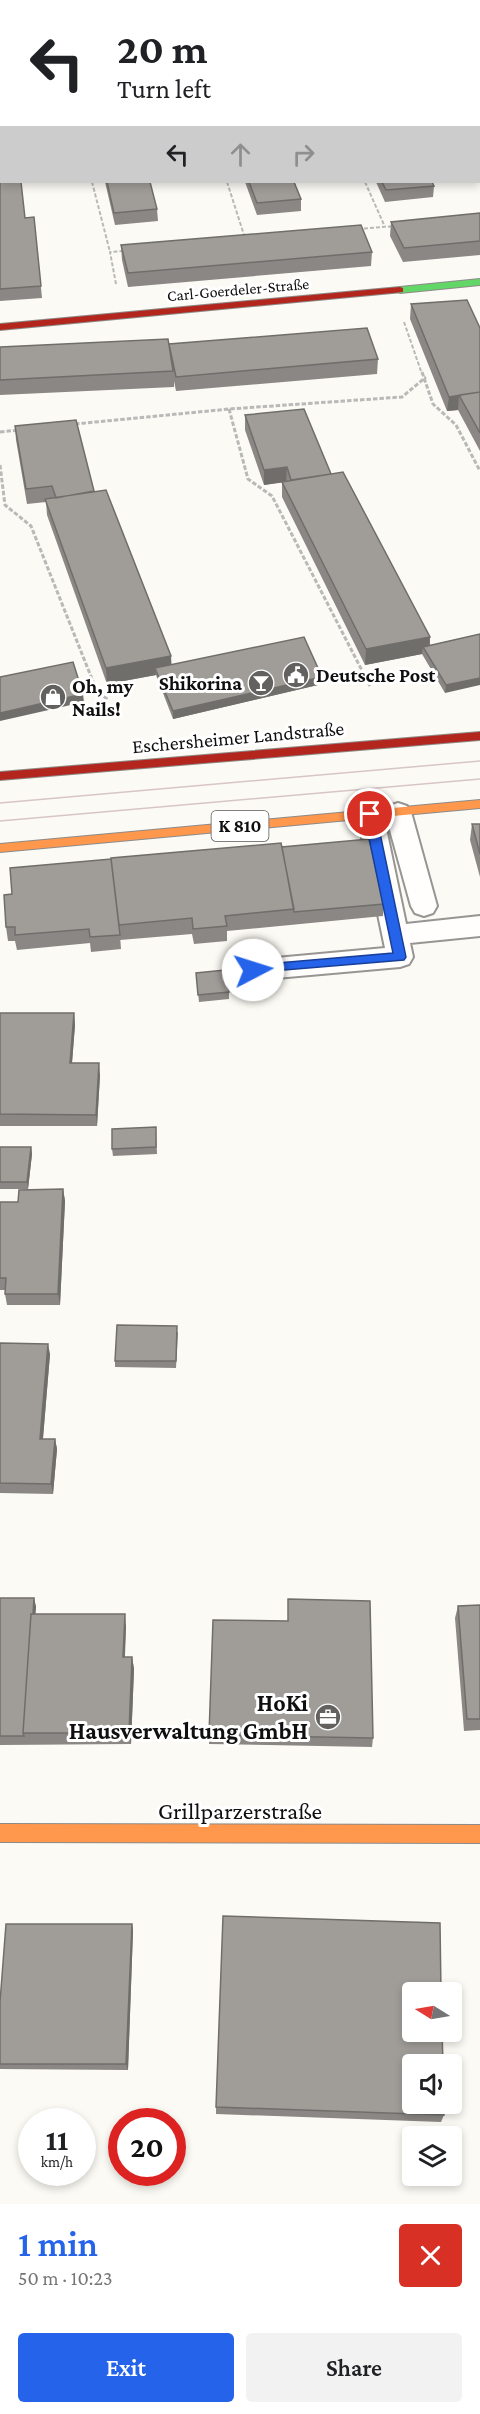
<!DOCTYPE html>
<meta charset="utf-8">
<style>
:root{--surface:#fff;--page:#f2f2f2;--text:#202124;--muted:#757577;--accent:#2563eb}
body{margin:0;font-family:"Crimson Pro",serif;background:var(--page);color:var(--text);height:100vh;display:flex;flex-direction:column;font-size:22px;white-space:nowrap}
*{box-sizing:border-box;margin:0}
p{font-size:20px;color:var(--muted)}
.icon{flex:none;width:33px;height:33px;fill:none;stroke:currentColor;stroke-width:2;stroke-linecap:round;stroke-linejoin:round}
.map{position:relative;height:2204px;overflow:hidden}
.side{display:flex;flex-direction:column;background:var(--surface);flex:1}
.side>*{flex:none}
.guide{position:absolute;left:0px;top:0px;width:480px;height:183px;box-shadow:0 3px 9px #0003;background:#fff;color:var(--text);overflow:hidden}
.needle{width:39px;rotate:281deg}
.fabs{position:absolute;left:402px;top:1982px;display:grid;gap:12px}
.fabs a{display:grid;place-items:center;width:60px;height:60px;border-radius:6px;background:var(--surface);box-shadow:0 3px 9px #0003;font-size:30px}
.speed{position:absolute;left:18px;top:2108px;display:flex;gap:12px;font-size:30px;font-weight:700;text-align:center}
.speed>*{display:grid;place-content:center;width:78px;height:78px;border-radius:50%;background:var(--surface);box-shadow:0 3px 9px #0003;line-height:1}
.speed small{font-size:15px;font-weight:400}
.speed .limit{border:9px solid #d22;background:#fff;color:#111}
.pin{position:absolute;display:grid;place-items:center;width:51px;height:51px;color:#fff;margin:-26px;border:3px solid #fff;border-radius:50%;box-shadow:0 2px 6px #0007}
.me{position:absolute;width:66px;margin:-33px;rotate:85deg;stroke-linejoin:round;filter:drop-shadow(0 0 4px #0008)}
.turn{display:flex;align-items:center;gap:21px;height:126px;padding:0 18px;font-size:27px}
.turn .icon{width:78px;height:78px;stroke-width:2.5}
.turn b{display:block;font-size:42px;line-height:51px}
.lanes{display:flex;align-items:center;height:57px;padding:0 18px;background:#0003;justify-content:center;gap:30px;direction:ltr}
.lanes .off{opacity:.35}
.round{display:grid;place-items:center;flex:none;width:63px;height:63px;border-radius:6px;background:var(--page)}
.overview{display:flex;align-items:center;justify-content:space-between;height:102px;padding:0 18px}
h1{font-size:36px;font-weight:600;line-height:45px;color:var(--accent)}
.primary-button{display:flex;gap:12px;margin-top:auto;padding:12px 18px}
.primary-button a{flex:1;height:69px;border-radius:6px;background:var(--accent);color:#fff;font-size:24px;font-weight:600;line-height:69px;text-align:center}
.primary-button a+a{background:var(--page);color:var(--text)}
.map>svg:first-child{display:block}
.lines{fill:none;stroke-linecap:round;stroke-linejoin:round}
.lane-casing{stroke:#969592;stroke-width:4}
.fast-casing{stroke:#8c8b89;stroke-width:2}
.slow-casing{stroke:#8c8b89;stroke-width:2}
.jam-casing{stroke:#8c8b89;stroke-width:2}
.path-far1{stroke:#b9b9b8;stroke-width:2;stroke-dasharray:4 2;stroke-linecap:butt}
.path{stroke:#b9b9b8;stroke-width:3;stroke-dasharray:4.5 2;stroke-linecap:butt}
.lane{fill:#fffefd;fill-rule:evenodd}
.fast{fill:#63d668;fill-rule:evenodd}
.slow{fill:#ff974d;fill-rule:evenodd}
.jam{fill:#b3261e;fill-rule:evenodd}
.tram{stroke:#d8c5c6;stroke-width:1.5}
.wall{fill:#8a8784}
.shaded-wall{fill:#706e6b}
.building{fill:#a09d99;stroke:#706e6b;stroke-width:1.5}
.route{fill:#2563eb;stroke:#184099;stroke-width:1.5}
.labels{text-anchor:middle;stroke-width:6;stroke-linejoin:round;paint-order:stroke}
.far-street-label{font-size:16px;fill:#0f0f0f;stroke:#fff}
.shield{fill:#fff;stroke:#575757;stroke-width:1.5}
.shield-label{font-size:18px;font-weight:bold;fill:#0f0f0f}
.poi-label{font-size:20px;font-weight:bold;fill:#0f0f0f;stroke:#fff;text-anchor:start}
.street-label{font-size:20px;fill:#0f0f0f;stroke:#fff}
.near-poi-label{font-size:24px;font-weight:bold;fill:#0f0f0f;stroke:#fff;text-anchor:end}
.near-street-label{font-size:24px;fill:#0f0f0f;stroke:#fff}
</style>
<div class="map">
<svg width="480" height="2204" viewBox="0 0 480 2204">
<rect width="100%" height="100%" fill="#fcfaf4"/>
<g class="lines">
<!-- lane casing -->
<g class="lane-casing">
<path id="lane" d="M398,803l9,3 4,6 26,94 -4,7 -9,3 -9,-3 -4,-7 -26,-94 4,-6z
M370,805l9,3 4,6 23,110 74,-8v20l-70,7 3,14 -4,7 -9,3 -147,13 -10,-3 -3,-7 3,-7 10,-3 132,-12 -28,-134 4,-6z"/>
</g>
<!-- fast casing -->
<g class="fast-casing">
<path id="fast" d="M480,279v6l-80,8 -5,-3 5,-3z"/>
</g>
<!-- slow casing -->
<g class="slow-casing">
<path id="slow" d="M480,800v8l-480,44v-8z
M0,1824l480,1v18l-480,-1z"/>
</g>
<!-- jam casing -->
<g class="jam-casing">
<path id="jam" d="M400,287l3,1v4l-403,38v-6z
M480,732v8l-480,40v-8z"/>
</g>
<!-- path-far1 -->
<path class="path-far1" d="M478,137l2,3
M92,182l18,70
M227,182l18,56
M365,182l20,45
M358,229l38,-3
M116,284l-6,-32 14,-1
M404,322l18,52"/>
<!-- path -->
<path class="path" d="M422,372l11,32 23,21 24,46
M229,409l19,70 24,17 98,190
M75,424l154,-15 173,-12 24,-20
M0,432l19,-2
M0,465l5,40 26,21 65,163 12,11"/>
<!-- lane -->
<use href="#lane" class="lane"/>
<!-- fast -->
<use href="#fast" class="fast"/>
<!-- slow -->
<use href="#slow" class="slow"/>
<!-- jam -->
<use href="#jam" class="jam"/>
<!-- tram -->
<path class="tram" d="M0,803l480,-42
M0,821l480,-42"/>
</g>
<!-- wall -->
<path class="wall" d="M453,0h27v61h-2v-59h-26z
M478,89h2v33l-2,-3z
M0,126l25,92 9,-1 8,81 -42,3z
M105,182h45l7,27 1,12 -43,4z
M245,182h49l7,17v12l-44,4z
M376,182h56l2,4 -1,11 -48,5z
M480,213v42l-77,7 -13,-26 1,-14z
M121,245l251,7 -1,14 -243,21 -6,-27z
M411,304l69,24v123l-22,-41 -11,1 -37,-92z
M169,344l209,15 -1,15 -201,17 -2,-10v6l-174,8v-48z
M245,415l86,59 99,163v8l50,-11 -35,59 -23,-39 -57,11 -83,-168v-15l-18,3 -19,-55z
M15,426l79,65 77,165v8l151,13v7l-149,35 -17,-44 -49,9 -60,-169 -1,-13 -19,2 -11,-64z
M472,824h8v53l-10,-37z
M282,847l102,57 -1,12 -156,15v10l-33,3 -2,-10 -72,6v-4l1,13 -30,3 -1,-9 -73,7 -2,-9h-7l-2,-14z
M196,973l33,19v7l-30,3z
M0,1013h74l1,12 -3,38 28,12 -3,51h-97z
M156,1127l1,27 -44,2 -1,-7z
M0,1147h31l1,7 -4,35h-28z
M63,1189l2,12 -5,104h-53l-2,-11v-4h-5v-88h18z
M178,1332l-2,36 -61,-1v-6z
M0,1343l50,11 -7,85h12l2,10 -4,45 -53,-1z
M0,1598h34l2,9 -1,7 91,12 -1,31h7l2,12 -3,75 -131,1z
M480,1605v125l-16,1 -9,-113 3,-12z
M209,1735l164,3 -1,9 -163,-3z
M132,1924l1,7 -5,139 -128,-1v-67z
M216,2107l228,8 -3,7 -225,-8z"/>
<!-- shaded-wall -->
<path class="shaded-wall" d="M459,395l-1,15 -11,1 2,-14z
M287,467l-1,15 -22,3v-15z
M430,637l-1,15 -6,-5 -1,7 -57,11 1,-16z
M171,656l1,16 -17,-4 1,7 -49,9 -1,-16z
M322,677v7l-149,35v-8z
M480,678v7l-35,8 1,-8z
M83,694l1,8 -84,19v-8z
M74,1013l1,12 -4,50 -1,-12z
M99,1063l1,12 -3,51 -1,-11z
M31,1147l1,7 -4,35 -1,-7z
M63,1189l2,12 -5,104 -2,-11z
M48,1344l2,10 -8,95 -2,-10z
M55,1439l2,10 -4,45 -2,-10z
M34,1598l2,9 -9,126z
M125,1614l1,12 -2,43 -1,-12z
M132,1657l2,12 -3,75 -2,-11z
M132,1924l1,7 -5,139 -2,-6z"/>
<!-- building -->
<path class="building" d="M457,0h23v46h-2v-44h-20z
M478,89h2v19l-2,-3z
M0,126h2v56h19l4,36 9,-1 7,69 -41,3z
M107,182h43l7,27 -43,4z
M249,182h45l7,17 -44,4z
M382,182h50l2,4 -48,4z
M480,213v28l-76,7 -13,-26z
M361,225l11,27 -244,21 -7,-28z
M467,300l13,28v64l-31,5 -38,-93z
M367,328l11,31 -202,18 -7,-33z
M168,339l5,32 -173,9v-33z
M480,392v41l-21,-38z
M304,409l27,65 -40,6 -4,-13 -23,3 -19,-55z
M76,420l18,71 -38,7 -4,-12 -26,3 -11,-63z
M343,472l87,165 -64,12 -84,-167z
M106,490l65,166 -65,12 -61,-169z
M480,634v44l-34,7 -23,-38z
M304,637l18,40 -149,34 -18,-43z
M73,662l10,32 -83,19v-36z
M472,824h8v30z
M369,839l15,65 -90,8 -12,-65z
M281,843l13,66 -69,7 2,10 -34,3 -1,-11 -73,7 -8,-67z
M111,859l9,76 -30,2 -1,-8 -74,6v-8h-9l-2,-32 8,-1 -2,-26z
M225,970l4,22 -31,3 -2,-22z
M0,1013h74l-4,50h29l-3,52 -96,-1z
M156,1127v20l-44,2v-20z
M0,1147h31l-4,35h-27z
M63,1189l-5,105h-53l1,-16h-6v-76h18l1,-12z
M117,1325l60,1 -1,35h-61z
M0,1343l48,1 -8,95h15l-4,45 -51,-1z
M0,1598h34l-1,16h-2l-8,119 1,3h-24z
M288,1599l82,2 3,137 -164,-3 4,-115 75,1z
M480,1605v114h-13l-9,-113z
M31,1614h94l-2,43h9l-3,76h-106z
M223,1916l217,7 1,69h-29v39h30l1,33h-31v39h31l1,12 -228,-8z
M6,1924h126l-6,140h-126v-62z"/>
<!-- route -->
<path class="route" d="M370,810l6,4 30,143 -2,3 -155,13 -2,-3 6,-5 140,-12 -29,-139z"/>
<!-- icons -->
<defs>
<g id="civic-disc" transform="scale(1.35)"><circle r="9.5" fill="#62615f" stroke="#fff"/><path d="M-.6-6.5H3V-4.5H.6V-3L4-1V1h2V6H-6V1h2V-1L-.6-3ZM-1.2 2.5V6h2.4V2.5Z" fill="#fff"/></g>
<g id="bar-disc" transform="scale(1.35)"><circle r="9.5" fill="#62615f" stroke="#fff"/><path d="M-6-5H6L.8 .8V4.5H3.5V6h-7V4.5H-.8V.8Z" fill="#fff"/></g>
<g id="shop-disc" transform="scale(1.35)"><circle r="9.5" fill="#62615f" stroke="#fff"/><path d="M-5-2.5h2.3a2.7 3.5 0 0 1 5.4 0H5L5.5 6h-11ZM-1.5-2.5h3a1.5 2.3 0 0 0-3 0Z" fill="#fff"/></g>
<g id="office-disc" transform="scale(1.35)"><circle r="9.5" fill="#62615f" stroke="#fff"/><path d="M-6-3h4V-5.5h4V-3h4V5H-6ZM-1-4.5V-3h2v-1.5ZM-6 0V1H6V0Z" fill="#fff"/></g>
</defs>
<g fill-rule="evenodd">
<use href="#civic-disc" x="296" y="675"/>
<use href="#bar-disc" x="261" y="683"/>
<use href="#shop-disc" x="53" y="697"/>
<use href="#office-disc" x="328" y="1717"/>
</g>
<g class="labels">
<!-- far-street labels -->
<g class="far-street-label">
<text transform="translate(238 289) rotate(-5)" y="6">Carl-Goerdeler-Straße</text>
</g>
<!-- shield labels -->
<rect class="shield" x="211.5" y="811" width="57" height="30" rx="4.5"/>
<g class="shield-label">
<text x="240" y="832">K 810</text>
</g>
<!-- poi labels -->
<g class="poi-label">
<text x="316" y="682">Deutsche Post</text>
<text x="242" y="690" text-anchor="end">Shikorina</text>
<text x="72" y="693">Oh, my<tspan x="72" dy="23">Nails!</tspan></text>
</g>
<!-- street labels -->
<g class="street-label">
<text transform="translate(238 737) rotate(-5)" y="7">Eschersheimer Landstraße</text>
</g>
<!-- near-poi labels -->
<g class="near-poi-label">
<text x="308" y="1711">HoKi<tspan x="308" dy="28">Hausverwaltung GmbH</tspan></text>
</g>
<!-- near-street labels -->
<g class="near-street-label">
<text x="240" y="1819">Grillparzerstraße</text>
</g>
</g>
</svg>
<div class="fabs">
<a><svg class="needle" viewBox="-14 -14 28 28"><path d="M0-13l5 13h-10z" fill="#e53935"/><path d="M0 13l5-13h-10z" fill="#757577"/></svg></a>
<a><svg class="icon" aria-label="sound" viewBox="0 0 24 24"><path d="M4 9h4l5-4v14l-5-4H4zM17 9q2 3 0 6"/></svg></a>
<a><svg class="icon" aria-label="layers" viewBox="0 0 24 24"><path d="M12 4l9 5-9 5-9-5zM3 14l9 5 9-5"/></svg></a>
</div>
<div class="speed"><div>11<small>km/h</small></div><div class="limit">20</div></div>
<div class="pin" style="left:370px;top:814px;background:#d93025"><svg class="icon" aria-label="arrive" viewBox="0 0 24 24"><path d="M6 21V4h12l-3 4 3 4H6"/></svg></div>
<svg class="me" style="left:253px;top:970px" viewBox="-20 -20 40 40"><circle r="19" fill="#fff"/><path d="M0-13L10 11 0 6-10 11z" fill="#2563eb"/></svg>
<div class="guide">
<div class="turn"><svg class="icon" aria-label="left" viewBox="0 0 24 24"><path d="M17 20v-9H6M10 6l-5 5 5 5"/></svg><div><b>20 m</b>Turn left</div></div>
<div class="lanes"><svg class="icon" aria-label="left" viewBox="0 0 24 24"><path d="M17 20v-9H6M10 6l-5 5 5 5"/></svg><svg class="icon off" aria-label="ahead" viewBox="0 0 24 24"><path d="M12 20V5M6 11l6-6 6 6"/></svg><svg class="icon off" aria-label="right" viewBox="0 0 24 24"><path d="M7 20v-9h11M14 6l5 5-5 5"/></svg></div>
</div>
</div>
<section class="side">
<div class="overview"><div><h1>1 min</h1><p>50 m · 10:23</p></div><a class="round" style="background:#d93025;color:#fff"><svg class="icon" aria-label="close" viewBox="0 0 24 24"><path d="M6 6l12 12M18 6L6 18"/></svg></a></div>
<div class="primary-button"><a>Exit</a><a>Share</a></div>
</section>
